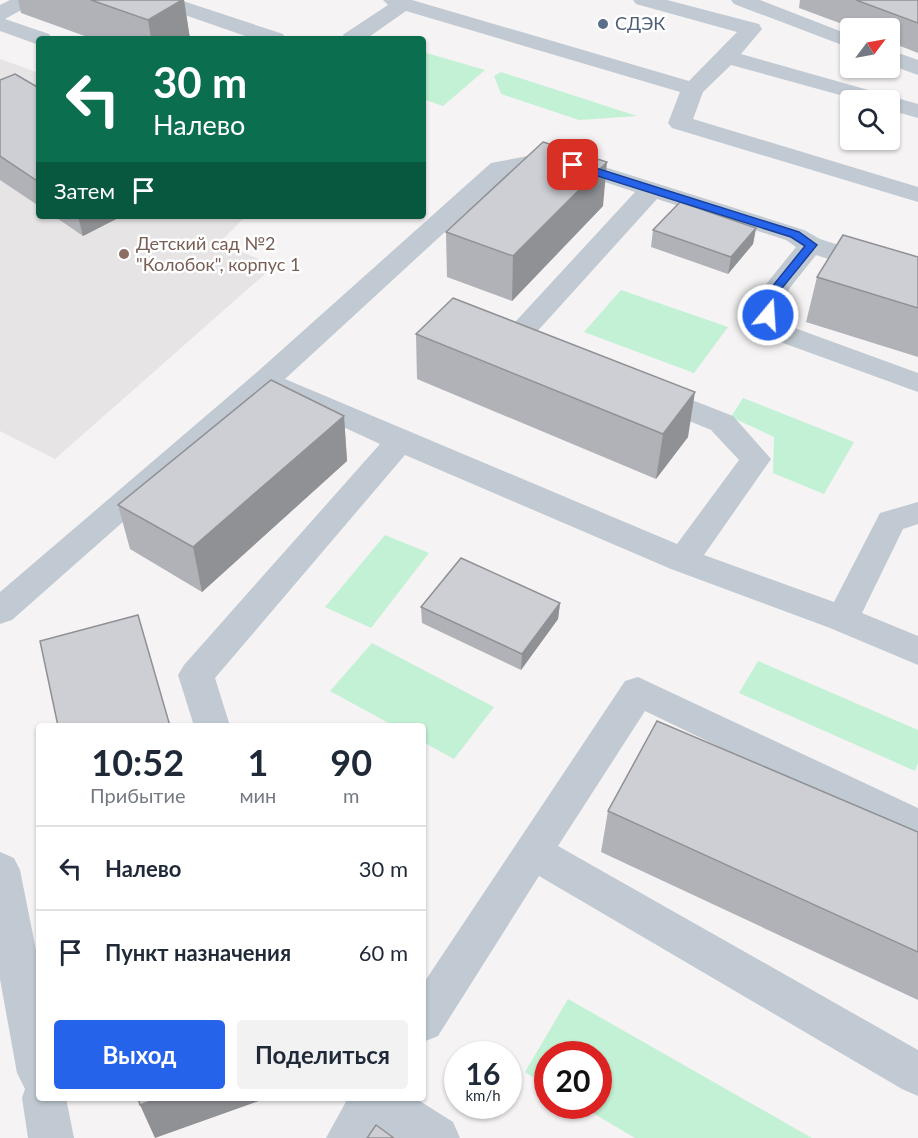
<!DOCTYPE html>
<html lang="ru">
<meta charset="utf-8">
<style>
:root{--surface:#fff;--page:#f2f2f3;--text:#1f2937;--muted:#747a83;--line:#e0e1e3;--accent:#2563eb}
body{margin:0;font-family:Lato,sans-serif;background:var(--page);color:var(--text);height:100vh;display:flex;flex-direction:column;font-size:22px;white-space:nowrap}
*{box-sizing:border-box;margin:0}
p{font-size:20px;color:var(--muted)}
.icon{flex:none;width:33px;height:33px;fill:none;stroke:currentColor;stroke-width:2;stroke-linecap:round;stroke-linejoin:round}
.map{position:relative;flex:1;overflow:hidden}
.details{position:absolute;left:36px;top:723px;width:390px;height:378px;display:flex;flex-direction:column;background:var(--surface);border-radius:6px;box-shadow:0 2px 4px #0004}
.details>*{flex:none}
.guide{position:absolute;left:36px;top:36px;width:390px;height:183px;border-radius:6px;box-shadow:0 2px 4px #0004;background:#0b6e4f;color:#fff;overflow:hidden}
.needle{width:39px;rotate:58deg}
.fabs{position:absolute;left:840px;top:18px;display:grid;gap:12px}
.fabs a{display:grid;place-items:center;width:60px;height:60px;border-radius:6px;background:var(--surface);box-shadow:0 2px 4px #0004;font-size:30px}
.speed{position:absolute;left:444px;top:1041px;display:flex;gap:12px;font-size:30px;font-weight:700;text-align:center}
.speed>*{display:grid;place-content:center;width:78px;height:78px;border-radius:50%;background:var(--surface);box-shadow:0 2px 4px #0004;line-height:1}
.speed small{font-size:15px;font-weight:400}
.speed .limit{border:9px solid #d22;background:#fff;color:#111}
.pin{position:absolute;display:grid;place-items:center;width:51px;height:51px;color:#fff;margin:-26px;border-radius:12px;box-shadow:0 3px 9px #0006}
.me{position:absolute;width:66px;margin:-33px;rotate:18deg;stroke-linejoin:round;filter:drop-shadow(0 0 4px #0008)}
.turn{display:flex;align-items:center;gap:21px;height:126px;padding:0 18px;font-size:27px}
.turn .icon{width:78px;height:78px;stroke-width:2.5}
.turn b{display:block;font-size:42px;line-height:51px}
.then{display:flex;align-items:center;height:57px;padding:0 18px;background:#0003;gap:12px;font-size:22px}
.eta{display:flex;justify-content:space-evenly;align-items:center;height:102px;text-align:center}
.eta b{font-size:36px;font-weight:700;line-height:42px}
.action{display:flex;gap:12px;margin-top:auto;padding:12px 18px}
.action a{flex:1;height:69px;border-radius:6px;background:var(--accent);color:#fff;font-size:24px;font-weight:700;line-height:69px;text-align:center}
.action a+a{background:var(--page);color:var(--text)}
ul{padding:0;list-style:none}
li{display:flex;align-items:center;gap:18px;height:84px;padding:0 18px;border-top:2px solid var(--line)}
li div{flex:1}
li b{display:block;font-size:22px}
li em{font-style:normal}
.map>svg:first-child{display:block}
.education{fill:#e6e4e5}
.green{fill:#c3f1d5}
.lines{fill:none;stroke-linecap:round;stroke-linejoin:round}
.minor{fill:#c1cad2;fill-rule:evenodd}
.wall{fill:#b0b2b7}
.shaded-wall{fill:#909195}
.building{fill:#cdcfd5;stroke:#909195;stroke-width:1.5}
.route{fill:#2563eb;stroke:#184099;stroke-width:1.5}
.service-dot{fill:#5c6f8a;stroke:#fff;stroke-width:2}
.education-dot{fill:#8d6e63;stroke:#fff;stroke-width:2}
.labels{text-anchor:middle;stroke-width:5;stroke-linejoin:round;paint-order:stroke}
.far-service-label{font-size:18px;fill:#4e5e75;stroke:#fff;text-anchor:start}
.far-education-label{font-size:18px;fill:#785e54;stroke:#fff;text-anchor:start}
</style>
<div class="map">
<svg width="918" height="1138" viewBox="0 0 918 1138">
<rect width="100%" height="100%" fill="#f5f3f3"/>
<!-- education -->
<path class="education" d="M0,59l39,14v143h207l-26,26 54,24 -219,193 -55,-28z"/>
<!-- green -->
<path class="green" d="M423,52l62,18 -42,36 -20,-7z
M501,72l136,44 -58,4 -78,-26 -7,-18z
M621,290l107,37 -34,46 -110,-41z
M743,398l111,44 -30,52 -51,-21 1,-36 -43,-20z
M385,535l44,18 -58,75 -46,-21z
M372,643l122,64 -40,52 -31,-17v-16h-29l-64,-35z
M758,661l160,69v33l-3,8 -176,-78z
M568,999l244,139h-177l-54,-32h17v-52h-50l-1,32 -22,-14z"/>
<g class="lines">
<!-- minor -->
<path class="minor" d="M10,0h25l-3,4 -27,15 44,15 3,5h-13v6l-39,-14v-26z
M150,0h30l103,34 3,5h-32l-101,-35z
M383,0h29l277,81 48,-49 -101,-28 -3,-4h34l92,24 3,5 -21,25 177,50v14l-28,-8v-10h-32l-127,-35 -28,27 -10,27 225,68v15l-246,-74 -4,-5 12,-31 -274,-81 -40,28h-25l3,-5 44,-29z
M731,0h29l90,35v13l-116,-44z
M890,50l28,10v15l-28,-10z
M554,151l250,79 16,9 98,32v17l-102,-33 -27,34 -7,25 10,13 126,46v19l-146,-53 -18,-24 9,-27 33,-41 -10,-7 -129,-41 -123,136 19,8 4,6 -4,6c-15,4 -42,-3 -51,-17l4,-6 129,-140 -82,-27 -45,9 -223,205 392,165 62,-84 -28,-30 -70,-29 -5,-7 5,-7 10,-3 82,32 38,43 -67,96 130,47 46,-89 38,-11v22l-15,5 -41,84 56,23v29l-88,-37 -159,-59 -266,-114 -190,223 15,48h-36l-16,-51 6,-10 196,-221 -106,-49 -3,-4 -259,229 -12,4v-32l256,-219 235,-210z
M638,677l280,131v35l-273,-132 -87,135 360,204v46l-16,-7 -363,-213 -101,160 -15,6v-58l202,-303z
M0,852l14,6 6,12 19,95v133h27l8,40h-46l-6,-40 3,-9 -8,-16 -17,-94z
M348,1098h67l38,24 7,16h-64l-16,-10 -6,10h-48z"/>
</g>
<!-- wall -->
<path class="wall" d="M18,0h166l6,39h-97l-72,-26z
M800,0h118v53l-28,-11v-14h-37l-54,-20z
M0,80l39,8v118l-39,-26z
M603,206l-91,95 -65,-24 -1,-45z
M54,216h68l-39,20z
M756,228l-3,16 -25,30 -77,-27 2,-17z
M918,257v100l-112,-35 11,-45z
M416,334l272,103 -32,42 -239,-100z
M344,416l3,45 -145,131 -72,-43 -12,-44z
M560,603l-2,16 -37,51 -99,-47 -1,-16z
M608,811l310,21v168l-317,-148z"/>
<!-- shaded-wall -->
<path class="shaded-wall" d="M182,0h2l6,39h-39l-3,-19z
M607,162l-4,44 -91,95 1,-45z
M78,216h44l-39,20z
M756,228l-3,16 -25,30 3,-17z
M695,392l-7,45 -32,42 7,-45z
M344,416l3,45 -145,131 -9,-45z
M560,603l-2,16 -37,51 1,-16z
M159,1098h108l-112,40 -15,-33z"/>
<!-- building -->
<path class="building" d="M91,0h91l-34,20z
M856,0h62v23z
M15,74l24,14v94l-39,-26v-76z
M543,142l64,20 -94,94 -67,-24z
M680,202l76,26 -25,29 -78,-27z
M843,235l75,22v51l-101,-31z
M453,298l242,94 -32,42 -247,-100z
M271,380l73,36 -151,131 -75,-42z
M461,558l99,45 -38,51 -101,-47z
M138,615l32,111h-112l-18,-85z
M657,721l261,111v120l-310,-141z
M138,1098h21l-19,7z
M376,1125l18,13h-27z"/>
<!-- route -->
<path class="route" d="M569,162h8l222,70 18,13 -35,43 -10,29h-8l-2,-2 9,-27 34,-42 -14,-9 -222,-70z"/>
<!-- markers -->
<circle class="service-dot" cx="603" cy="24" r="6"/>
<circle class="education-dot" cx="124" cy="254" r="6"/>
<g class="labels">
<!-- far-service labels -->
<g class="far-service-label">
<text x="615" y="30">СДЭК</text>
</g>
<!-- far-education labels -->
<g class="far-education-label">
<text x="136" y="250">Детский сад №2<tspan x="136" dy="21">"Колобок", корпус 1</tspan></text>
</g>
</g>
</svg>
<div class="fabs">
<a><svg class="needle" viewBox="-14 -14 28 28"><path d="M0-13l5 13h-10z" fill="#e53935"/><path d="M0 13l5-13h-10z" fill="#747a83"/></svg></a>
<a><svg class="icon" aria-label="search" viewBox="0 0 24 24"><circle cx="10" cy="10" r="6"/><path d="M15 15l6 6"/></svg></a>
</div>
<div class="speed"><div>16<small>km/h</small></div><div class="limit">20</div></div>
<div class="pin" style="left:573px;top:165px;background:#d93025"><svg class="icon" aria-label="arrive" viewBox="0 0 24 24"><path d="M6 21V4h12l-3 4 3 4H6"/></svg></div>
<svg class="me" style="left:768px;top:315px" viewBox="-20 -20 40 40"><circle r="17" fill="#2563eb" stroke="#fff" stroke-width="3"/><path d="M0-11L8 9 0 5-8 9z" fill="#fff"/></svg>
<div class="guide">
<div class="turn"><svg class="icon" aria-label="left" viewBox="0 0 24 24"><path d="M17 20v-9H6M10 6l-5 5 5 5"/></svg><div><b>30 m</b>Налево</div></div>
<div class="then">Затем<svg class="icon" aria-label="arrive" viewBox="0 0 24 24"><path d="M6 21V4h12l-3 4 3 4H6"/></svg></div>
</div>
<section class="details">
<div class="eta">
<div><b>10:52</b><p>Прибытие</p></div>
<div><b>1</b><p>мин</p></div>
<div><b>90</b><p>m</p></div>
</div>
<ul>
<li><svg class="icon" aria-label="left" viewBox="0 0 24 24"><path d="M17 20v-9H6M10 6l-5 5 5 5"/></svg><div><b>Налево</b></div><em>30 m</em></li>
<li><svg class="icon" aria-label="arrive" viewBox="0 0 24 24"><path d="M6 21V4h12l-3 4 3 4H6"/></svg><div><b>Пункт назначения</b></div><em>60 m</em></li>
</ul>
<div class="action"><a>Выход</a><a>Поделиться</a></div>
</section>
</div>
